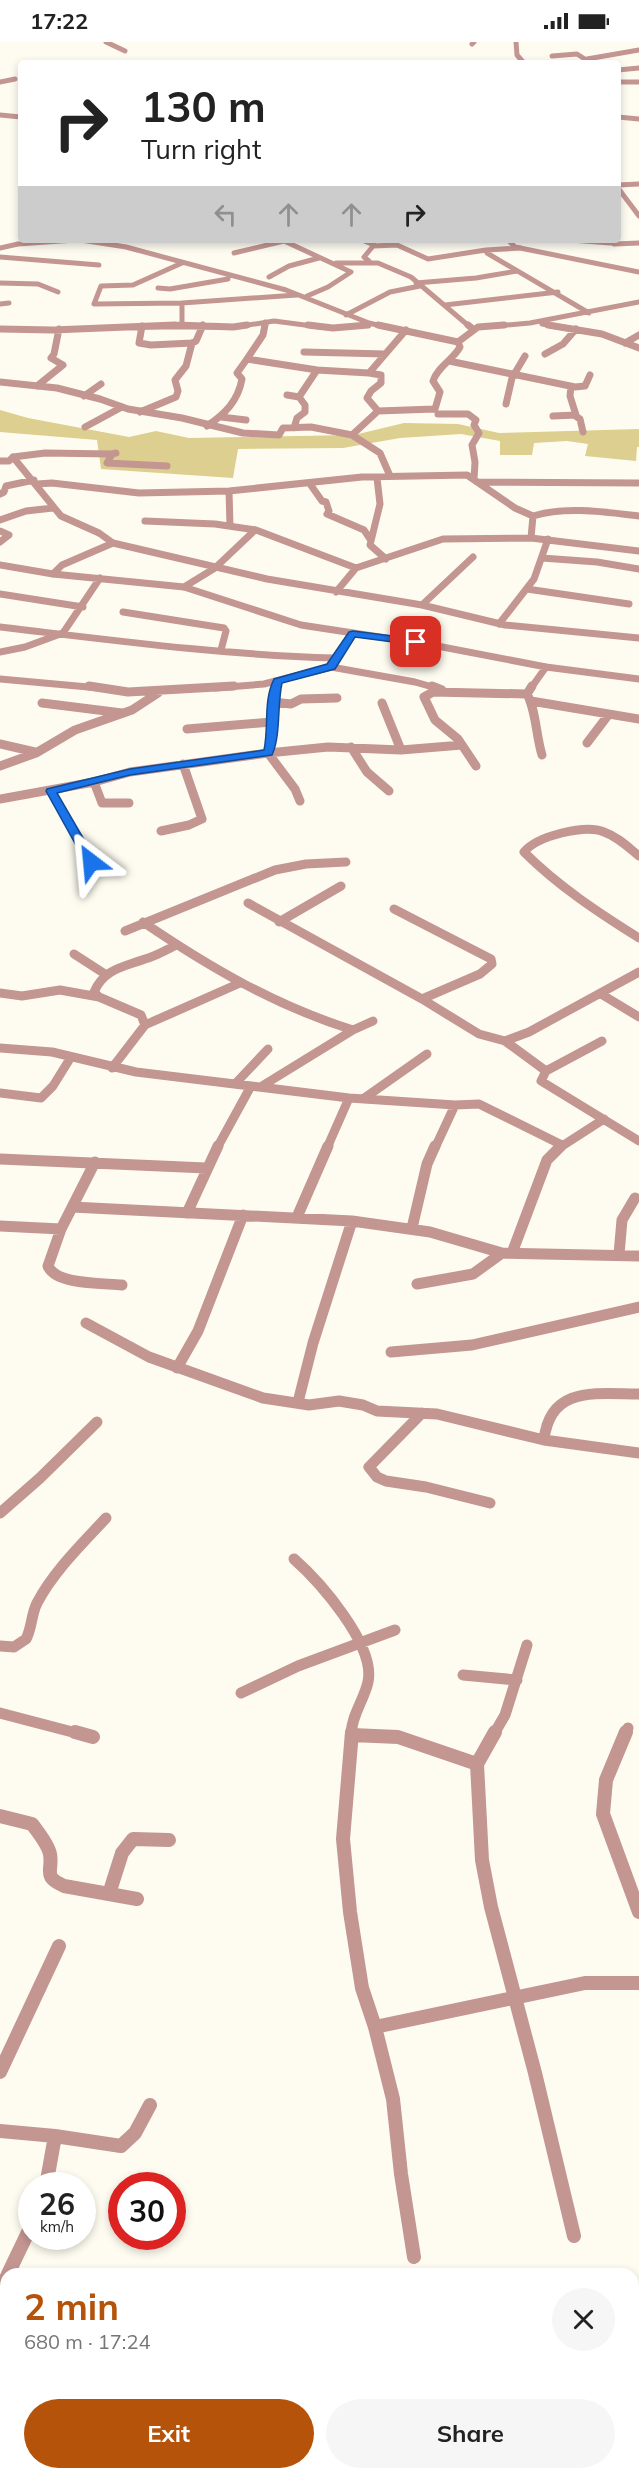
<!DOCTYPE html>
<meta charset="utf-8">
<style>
:root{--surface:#fff;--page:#f6f6f6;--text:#222;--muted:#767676;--accent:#b45309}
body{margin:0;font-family:Mulish,sans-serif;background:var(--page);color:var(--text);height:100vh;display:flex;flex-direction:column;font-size:22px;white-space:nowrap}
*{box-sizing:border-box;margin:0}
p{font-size:20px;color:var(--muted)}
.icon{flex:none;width:33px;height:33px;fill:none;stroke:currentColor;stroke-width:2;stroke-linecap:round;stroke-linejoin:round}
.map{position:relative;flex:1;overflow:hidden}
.panel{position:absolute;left:0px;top:2226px;width:639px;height:212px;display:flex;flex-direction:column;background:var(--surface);border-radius:18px 18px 0 0;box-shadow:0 3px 9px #0003}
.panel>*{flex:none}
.top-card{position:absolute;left:18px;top:18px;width:603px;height:183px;border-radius:6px;box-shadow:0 3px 9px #0003;background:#fff;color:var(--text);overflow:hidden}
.speed{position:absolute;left:18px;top:2130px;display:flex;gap:12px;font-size:30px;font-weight:700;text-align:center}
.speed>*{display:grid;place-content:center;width:78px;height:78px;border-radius:50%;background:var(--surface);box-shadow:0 3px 9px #0003;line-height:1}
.speed small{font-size:15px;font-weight:400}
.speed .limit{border:9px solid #d22;background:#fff;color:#111}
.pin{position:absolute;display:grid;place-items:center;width:51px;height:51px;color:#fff;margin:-26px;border-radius:12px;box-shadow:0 3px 9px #0006}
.me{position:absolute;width:66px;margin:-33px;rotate:331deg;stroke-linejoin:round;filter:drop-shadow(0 0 4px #0008)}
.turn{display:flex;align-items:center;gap:21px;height:126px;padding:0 24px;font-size:27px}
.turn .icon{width:78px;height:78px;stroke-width:2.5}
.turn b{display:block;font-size:42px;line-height:51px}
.lanes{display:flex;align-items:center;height:57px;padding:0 24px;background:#0003;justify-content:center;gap:30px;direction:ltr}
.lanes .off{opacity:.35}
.round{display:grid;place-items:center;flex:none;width:63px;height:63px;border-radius:32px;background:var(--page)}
.head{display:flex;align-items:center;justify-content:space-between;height:102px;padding:0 24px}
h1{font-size:36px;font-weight:700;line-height:45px;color:var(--accent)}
.primary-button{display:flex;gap:12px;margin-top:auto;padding:12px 24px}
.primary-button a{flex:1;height:69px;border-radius:36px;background:var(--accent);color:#fff;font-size:24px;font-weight:700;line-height:69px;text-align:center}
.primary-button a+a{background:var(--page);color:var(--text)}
.status{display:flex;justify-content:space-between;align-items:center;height:42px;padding:0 30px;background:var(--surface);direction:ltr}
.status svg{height:16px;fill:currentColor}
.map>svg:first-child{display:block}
.green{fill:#ddcf8f}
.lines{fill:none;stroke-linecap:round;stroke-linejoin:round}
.street-far4{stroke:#c39692;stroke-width:5}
.street-far3{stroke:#c39692;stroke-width:7}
.street-far2{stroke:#c39692;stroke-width:9}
.street-far1{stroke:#c39692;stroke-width:11}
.street{stroke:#c39692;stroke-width:14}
.route{fill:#1a73e8;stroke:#114b97;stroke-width:1.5}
</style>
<div class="status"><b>17:22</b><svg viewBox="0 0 49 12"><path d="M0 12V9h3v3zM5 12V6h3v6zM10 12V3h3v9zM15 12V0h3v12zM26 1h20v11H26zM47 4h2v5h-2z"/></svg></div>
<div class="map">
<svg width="639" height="2437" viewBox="0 0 639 2437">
<rect width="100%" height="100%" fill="#fefcf0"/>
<!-- green -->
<path class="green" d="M0,368l28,8 101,19 27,-6 33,7 165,-3 50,-12 54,1 41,9 140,-4v18h-2l-1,14 -51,-5 3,-12 -21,-3 -33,2 -2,12h-32v-14l-39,-7 -61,4 -57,10 -105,1 -5,29 -132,-9 -4,-29 -97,-8z"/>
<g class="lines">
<!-- street-far4 -->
<path class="street-far4" d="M106,0l19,9
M516,0l1,13 7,8
M472,2l2,-2
M552,14l25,-2 14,9
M587,17l52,-9
M618,28l21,-2
M0,40l15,-3
M618,40h21
M0,73l21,2
M618,75l21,2
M618,143l21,-1
M618,146l21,28
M81,198l45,7 160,43 83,33 16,4
M282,198l69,32 -23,15 -21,9
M362,198l12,5 -10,12 5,4
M508,198l7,7 124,25
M571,198l39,3
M607,198l7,4 25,-1
M373,204l24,-1 31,14 58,-9
M0,206l18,-4 57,-4
M521,206l-35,2 1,3 102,60
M234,211l50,-12
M0,215l99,8
M182,221l-49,22 -32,1 -7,18 88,-1
M336,221h42l33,14 59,50
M269,235l20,-11 30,-8
M0,241l38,1 20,8
M416,241l60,-5 41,-7
M158,246l12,1 58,-10
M0,262l9,-1
M445,263l113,-13
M346,273l44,-23 30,-6
M542,282l15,3
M182,283v-22l115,-8
M138,285h81
M236,285l38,-6 46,6
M264,285l1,-5
M350,285l18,-2
M484,285l46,-4 109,-21"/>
<!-- street-far3 -->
<path class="street-far3" d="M175,283l58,2 14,-2
M265,283l-2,10 -16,24 70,11
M308,283l25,3 35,-3
M378,283l80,17
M468,283l5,4
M548,283l54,9 37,14
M142,284l-3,17 12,2 41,-2 4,-2 7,-16
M0,287l53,1 122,-5
M625,301l14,-8
M304,310l81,2
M545,312l18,-10 13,-15
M449,319l126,26 10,-1 5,-11
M369,331l12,2v8l-10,8 -4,7 11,13
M0,340l57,6 43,11 28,10 54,9 61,15 36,2 4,-7 28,-1 41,8 26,-24 57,-2 5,-17 -7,-11c5,-15 20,-21 27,-34l-2,-5 20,-15 26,-2
M37,344l26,-21 -12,-7 3,-4 5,-25
M287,353l12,2 6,8v7l-8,6 -3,10
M84,354l17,-12
M299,355l18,-27 52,3 37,-43
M506,362l6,-26 13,-22
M140,370l36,-15 2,-6 -3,-11 11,-14 6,-23
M438,372h30l8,6 -2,5 5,8 -7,12 3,17 -1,17
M574,373l6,4 3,13
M553,374l23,-1 -6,-19 1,-10
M221,375l25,3
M207,384c18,-12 31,-25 35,-47l-5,-6 10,-14
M85,385l37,-20
M352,393l28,18 10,23
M116,411l-4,1 -5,9 60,3
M13,415l32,-4 67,1
M0,419h9l4,-4 48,59 38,17 14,10 154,36 155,26 83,20 134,13
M377,436l3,26 -10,41 16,14
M477,440l162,1
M37,442l15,-1 87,10 90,-2 133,-14 105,-2 48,33 18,8
M310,442l12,17 4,1 3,9 -2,3 37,16 6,9
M229,449l1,35
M0,452l4,-2 2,-6 28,-6
M0,478l26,-9 27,-3
M145,479l70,3 41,6 100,38
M0,489l9,4 -9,7
M531,496l2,-22c33,-10 72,-4 106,0
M542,516l55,4 42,7
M0,523l53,9 131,13 117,38 131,20 114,22 93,12
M53,532l9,-9 51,-22
M184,545l31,-19 40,-38
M527,547l102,15
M336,550l20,-24 87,-29 88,-1 108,13
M0,552l83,13
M422,563l51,-48
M123,570l101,16 2,3 -5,19
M499,582l35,-45 14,-40
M0,585c111,13 223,28 335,31
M0,610l25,-5 38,-14 37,-55
M331,625l84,15 21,6
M0,637l99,9
M215,646l49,-4 67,-17 22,-33
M276,646l1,-7
M531,646l15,-21"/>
<!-- street-far2 -->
<path class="street-far2" d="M89,644l39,6 106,-6
M276,644l-4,50 -4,17 27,36 5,12
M432,644l10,4
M532,644l-5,8c9,16 9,42 15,61
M531,659l108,18
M273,660l18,2 10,-5 36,-1
M42,661l80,10
M382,661l19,47
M187,687l84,-7
M587,701l22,-29
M0,702l35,8
M351,705l16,25 22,19
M0,724l36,-13 39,-23 57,-20 26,-17
M476,724l-18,-27 -23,-19 -11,-23 9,-5 94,2
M94,740l8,21h27
M51,749l40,71
M0,757l94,-17 36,-10 138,-19 60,-6 73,3 61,-5
M161,789l28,-6 13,-6 -19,-55
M639,814c-11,-9 -21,-19 -35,-24 -19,-8 -67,4 -80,20 34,34 75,61 115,86
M248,861l174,96 57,35 26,7 24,-9 110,-60
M394,867l97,50 1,5 -12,10 -58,25
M143,880c66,45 133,84 210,108
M279,880l62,-36
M125,889l150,-61 31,-6 40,-2
M74,912l31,20
M0,951l22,3 38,-6 39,7
M601,952l38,23
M145,983l-4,-10 -42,-18 -5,-5c10,-23 29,-25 51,-33 11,-3 21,-9 31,-14
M505,999l41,30
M602,999l-56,30 -5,10 98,60
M0,1006l52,4 84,20 213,26 106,7 24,-1 83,41
M112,1026l33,-43 95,-42
M235,1042l33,-35
M262,1044l91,-56 20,-9
M0,1051l41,5 12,-12 18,-29
M363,1057l64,-45
M217,1106l34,-62
M327,1106l22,-50
M435,1106l20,-43
M559,1106l45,-29"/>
<!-- street-far1 -->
<path class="street-far1" d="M0,1117l206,9
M95,1120l-34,67 -13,37c8,19 54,17 74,19
M72,1165l280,14 78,11 72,21 137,3
M187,1171l31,-67
M297,1175l31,-71
M0,1184l61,3
M412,1186l15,-64 8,-18
M512,1211l35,-93 14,-14
M619,1212l3,-34 13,-22
M417,1242l56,-10 29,-21
M86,1281l63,34 114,41 46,7 30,-4 24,4 14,6 60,3 107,26 95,13
M391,1310l81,-7 167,-38
M177,1326l21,-37 45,-116
M298,1360l15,-59 39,-122
M422,1371l-53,54 8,10 9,4 40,6 64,16
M544,1398c6,-55 53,-46 95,-46
M0,1471l40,-35 57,-56
M294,1517c25,22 82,86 74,123 -4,18 -16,32 -17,52
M0,1604l14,1 12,-8c6,-11 5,-24 11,-36 17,-32 44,-58 69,-85
M463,1633l54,5
M241,1651l57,-27 97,-36
M0,1671l80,21
M494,1692l11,-19 22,-70
M625,1692l3,-6"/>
<!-- street -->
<path class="street" d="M75,1690l18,5
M352,1690l-9,107 7,73 12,76 13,39 18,72 8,75 13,83
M495,1690l-18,32 5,96 9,47 44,166 39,163
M626,1690l-20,48 -3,34 36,98
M352,1693l46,2 79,27
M0,1774l32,8c6,8 16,20 18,30 3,18 -8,22 14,32l73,13
M109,1852l13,-41 11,-14 36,1
M375,1985l210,-44h54
M0,2030l59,-126
M0,2089l55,5 66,10 14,-13 15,-28
M46,2144l9,-50
M8,2232l24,-50
M0,2251l6,-15
M633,2261h6
M576,2432v5
M510,2437l31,-5"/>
</g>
<!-- route -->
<path class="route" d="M353,589l63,8 5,3 -5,3 -61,-8 -20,32 -53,14c-5,23 -1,52 -10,72l-142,20 -73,18 40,69 -2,3h-8l-41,-74 1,-2 83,-20 134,-19c5,-23 -1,-49 10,-71l53,-15 22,-32z"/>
</svg>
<div class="speed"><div>26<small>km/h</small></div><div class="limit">30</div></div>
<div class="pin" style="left:416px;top:600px;background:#d93025"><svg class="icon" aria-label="arrive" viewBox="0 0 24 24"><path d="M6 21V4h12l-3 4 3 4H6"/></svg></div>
<svg class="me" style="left:91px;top:820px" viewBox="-20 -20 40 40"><path d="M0-17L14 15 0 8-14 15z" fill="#1a73e8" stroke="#fff" stroke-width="4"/></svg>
<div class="top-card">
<div class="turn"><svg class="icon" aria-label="right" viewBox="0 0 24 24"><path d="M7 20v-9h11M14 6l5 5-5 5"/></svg><div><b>130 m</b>Turn right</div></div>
<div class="lanes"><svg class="icon off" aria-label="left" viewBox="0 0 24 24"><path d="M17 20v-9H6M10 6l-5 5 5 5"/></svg><svg class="icon off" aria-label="ahead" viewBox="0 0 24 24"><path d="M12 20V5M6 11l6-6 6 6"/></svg><svg class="icon off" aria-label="ahead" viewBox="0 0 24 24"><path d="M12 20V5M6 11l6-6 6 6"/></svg><svg class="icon" aria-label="right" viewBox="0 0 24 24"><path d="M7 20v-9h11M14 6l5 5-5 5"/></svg></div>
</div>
<section class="panel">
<div class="head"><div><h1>2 min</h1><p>680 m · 17:24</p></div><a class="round"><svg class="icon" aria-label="close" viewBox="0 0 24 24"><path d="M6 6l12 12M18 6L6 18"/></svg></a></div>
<div class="primary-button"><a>Exit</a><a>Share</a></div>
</section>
</div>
